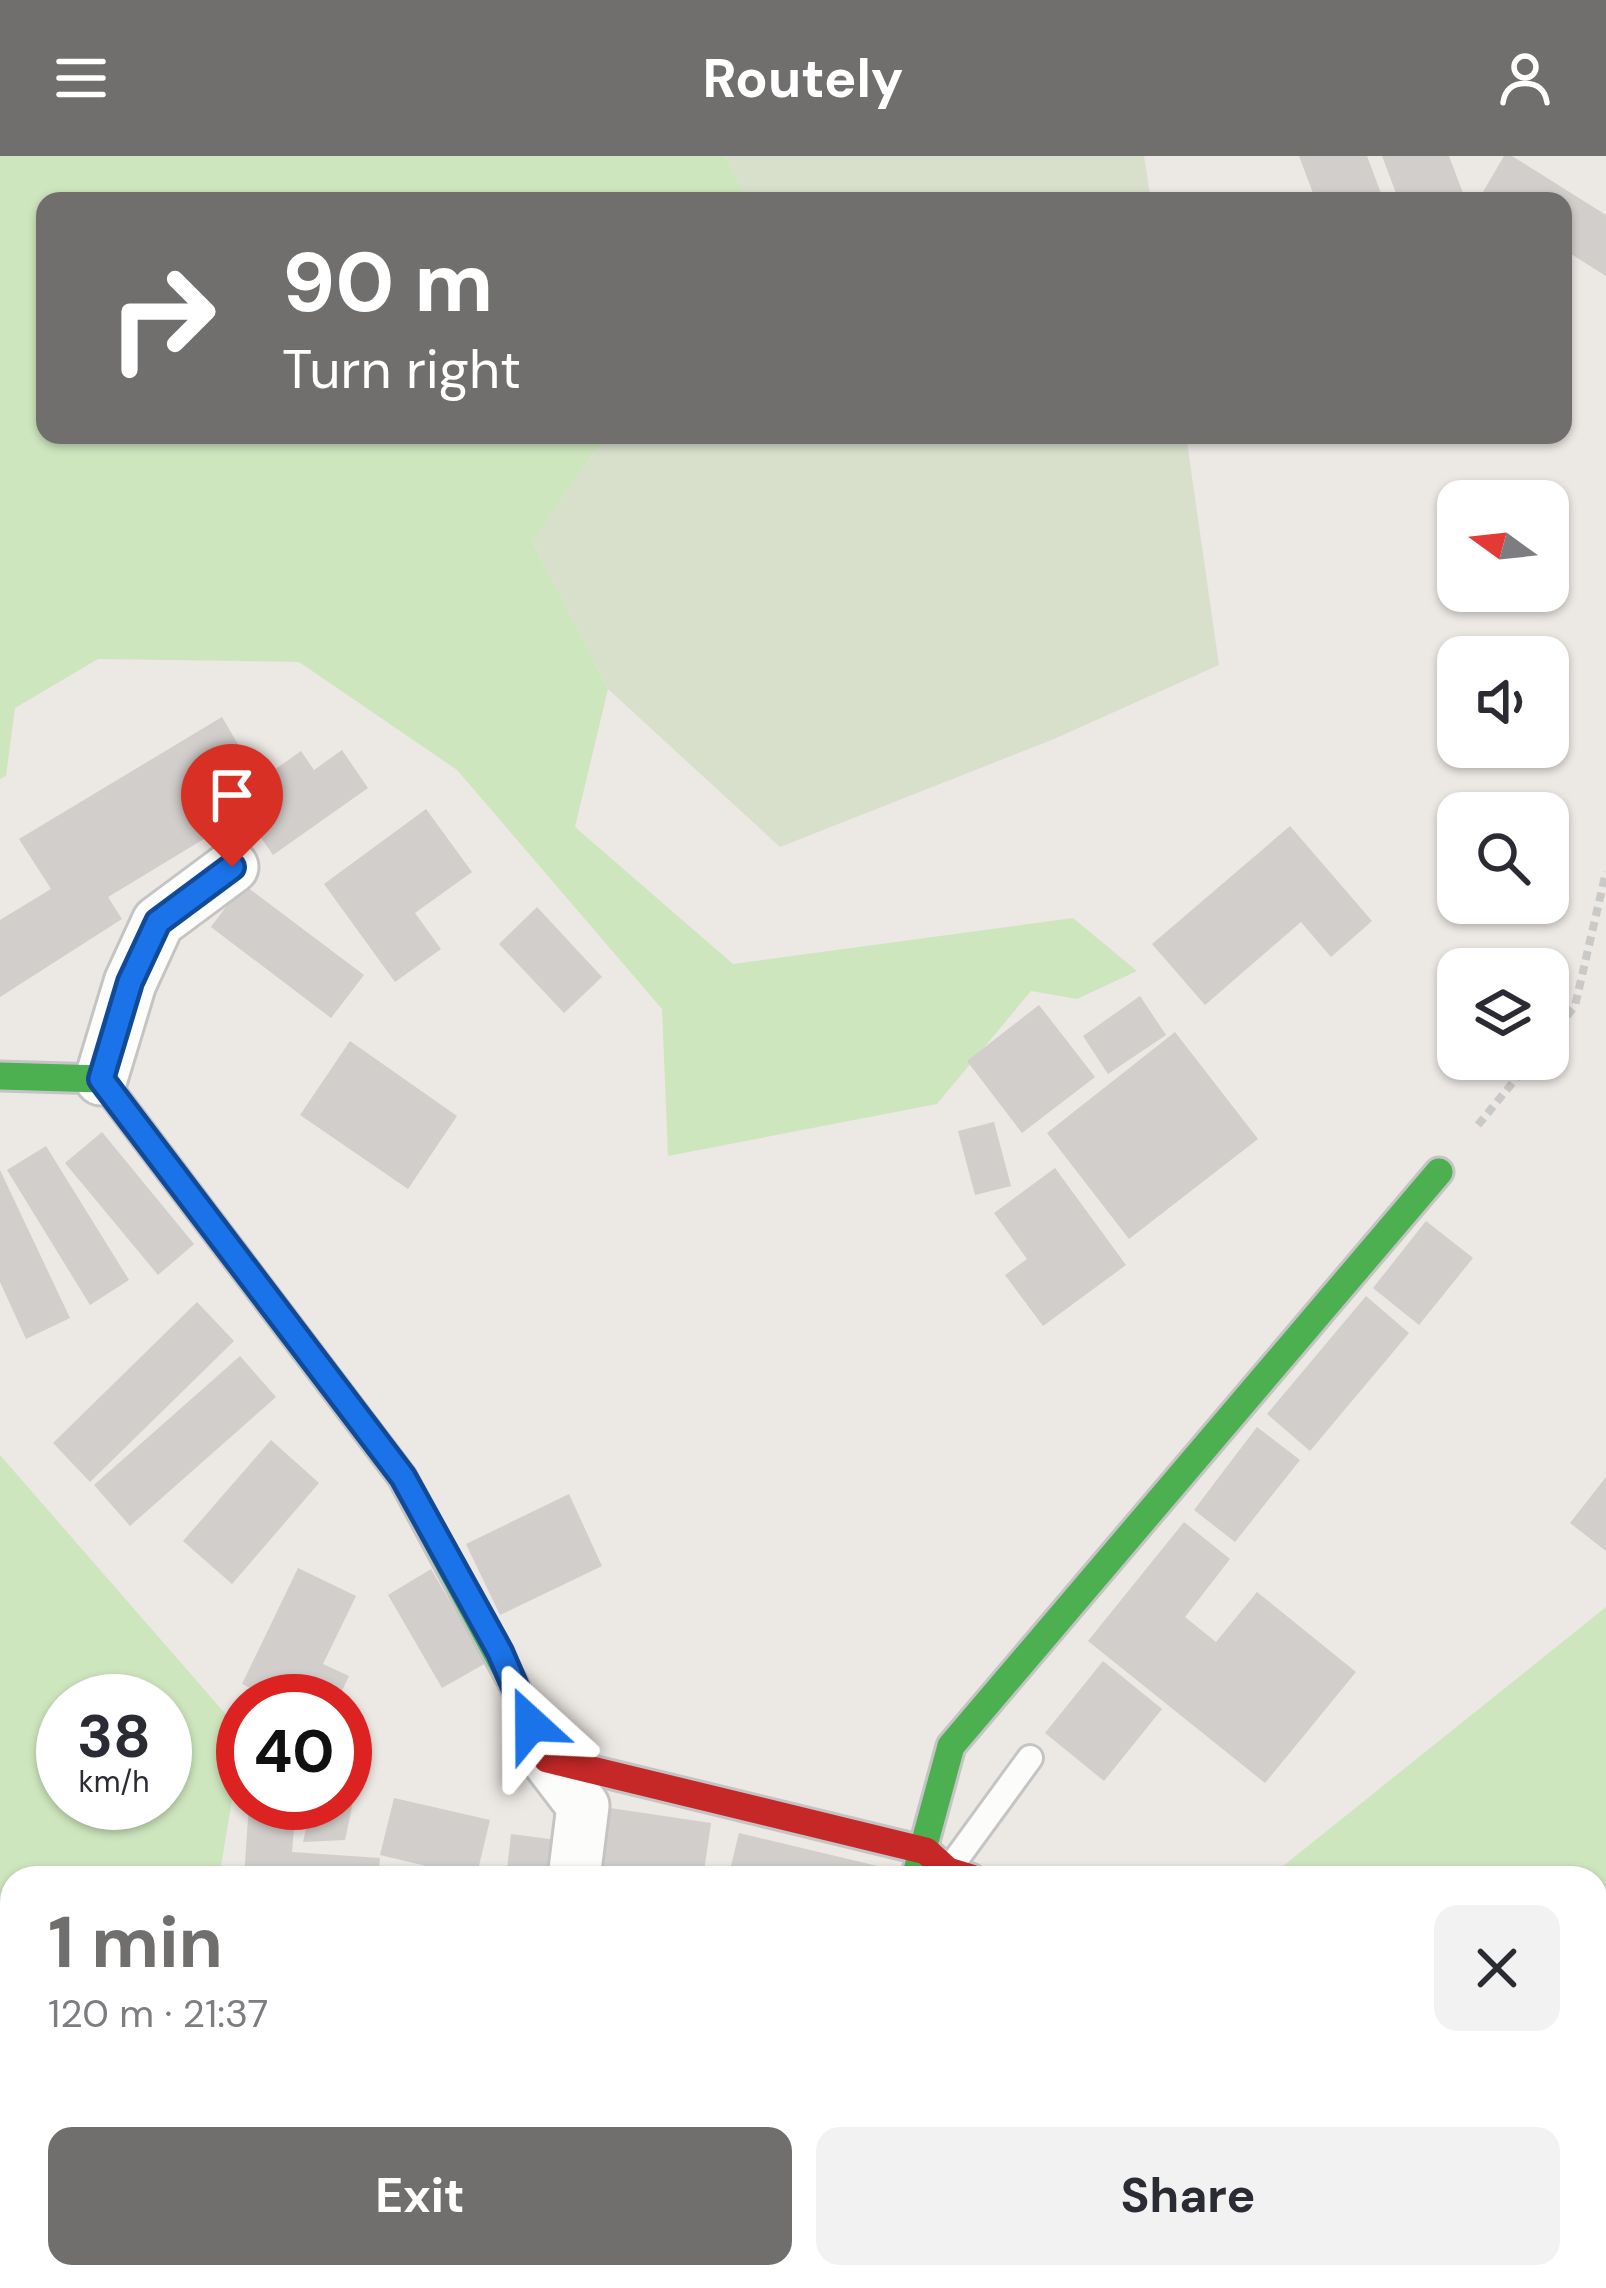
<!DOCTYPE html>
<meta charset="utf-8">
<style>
:root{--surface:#fff;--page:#f2f2f3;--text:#2b2b33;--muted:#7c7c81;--accent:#706f6e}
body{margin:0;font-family:"DM Sans",sans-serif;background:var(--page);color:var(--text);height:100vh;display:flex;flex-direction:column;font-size:45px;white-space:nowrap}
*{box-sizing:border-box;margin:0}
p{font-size:39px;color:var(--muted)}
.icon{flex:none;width:66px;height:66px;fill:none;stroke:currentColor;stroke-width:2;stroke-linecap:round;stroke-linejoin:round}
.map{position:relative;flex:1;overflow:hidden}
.panel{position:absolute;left:0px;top:1710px;width:1608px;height:423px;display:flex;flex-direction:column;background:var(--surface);border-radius:36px 36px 0 0;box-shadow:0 3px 9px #0004}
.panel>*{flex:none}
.top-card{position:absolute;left:36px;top:36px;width:1536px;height:252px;border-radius:24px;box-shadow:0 3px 9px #0004;background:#706f6e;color:#fff;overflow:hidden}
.needle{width:78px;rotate:285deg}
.tools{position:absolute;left:1437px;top:324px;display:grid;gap:24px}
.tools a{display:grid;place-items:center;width:132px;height:132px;border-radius:24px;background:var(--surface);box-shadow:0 3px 9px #0004;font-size:60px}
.speed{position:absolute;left:36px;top:1518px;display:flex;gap:24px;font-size:60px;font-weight:700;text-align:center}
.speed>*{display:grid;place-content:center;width:156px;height:156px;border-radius:50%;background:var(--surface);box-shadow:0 3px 9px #0004;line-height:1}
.speed small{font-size:30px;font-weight:400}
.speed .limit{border:18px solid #d22;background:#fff;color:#111}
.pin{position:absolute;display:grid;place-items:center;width:102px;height:102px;color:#fff;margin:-123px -51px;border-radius:50% 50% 50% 0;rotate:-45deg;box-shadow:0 0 12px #0007}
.pin .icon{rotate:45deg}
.me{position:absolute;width:132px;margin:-66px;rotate:336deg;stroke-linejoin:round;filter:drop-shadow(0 0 9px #0008)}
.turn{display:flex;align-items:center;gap:42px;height:252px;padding:0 48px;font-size:54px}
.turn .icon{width:156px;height:156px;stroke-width:2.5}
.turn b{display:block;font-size:84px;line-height:102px}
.round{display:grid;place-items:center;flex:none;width:126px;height:126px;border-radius:24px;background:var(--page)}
.summary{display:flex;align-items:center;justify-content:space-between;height:204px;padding:0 48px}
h1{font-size:72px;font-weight:700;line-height:90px;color:var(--accent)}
.cta{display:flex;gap:24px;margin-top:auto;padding:24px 48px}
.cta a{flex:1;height:138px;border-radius:24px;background:var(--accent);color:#fff;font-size:48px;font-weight:700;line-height:138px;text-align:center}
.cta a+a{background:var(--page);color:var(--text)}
header{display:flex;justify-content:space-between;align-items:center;height:156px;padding:0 48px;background:var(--accent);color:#fff;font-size:54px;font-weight:700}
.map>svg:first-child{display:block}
.green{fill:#cee6be;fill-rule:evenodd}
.cemetery{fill:#d8e0cc}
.building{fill:#d1cecb}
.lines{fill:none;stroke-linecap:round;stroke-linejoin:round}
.lane-casing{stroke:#c5c4c5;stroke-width:30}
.street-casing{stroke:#c5c4c5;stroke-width:57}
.fast-casing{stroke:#c5c4c5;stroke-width:33}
.jam-casing{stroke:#c5c4c5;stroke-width:33}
.path{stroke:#c9c9c8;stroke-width:8;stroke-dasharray:9 6;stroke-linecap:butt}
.lane{stroke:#fcfcfb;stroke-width:24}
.street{stroke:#fcfcfb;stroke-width:51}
.fast{stroke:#4caf50;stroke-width:27}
.jam{stroke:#c62828;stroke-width:27}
.route-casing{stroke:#114b97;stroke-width:30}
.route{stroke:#1a73e8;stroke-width:21}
</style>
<header><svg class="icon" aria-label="menu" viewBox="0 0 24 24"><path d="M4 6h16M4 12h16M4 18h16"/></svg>Routely<svg class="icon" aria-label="person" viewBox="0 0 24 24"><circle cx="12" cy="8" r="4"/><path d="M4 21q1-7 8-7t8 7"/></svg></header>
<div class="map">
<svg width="1606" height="2132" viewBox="0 0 1606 2132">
<rect width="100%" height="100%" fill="#ece8e4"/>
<!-- green -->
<path class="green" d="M0,0h725l22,45h-702v234h561l-73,107 75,147 -33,138 158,137 340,-46 64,53 -60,28 -46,-8 -94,113 -269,52 -6,-147 -205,-239 -158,-108 -201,-3 -83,49 -9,68 -6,3z
M0,1299l243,279 -24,144h-207v310l-12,-8zM63,1545h102v102h-102z
M1606,1451v388l-10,-7v-110h-328z"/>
<!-- cemetery -->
<path class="cemetery" d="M725,0h419l7,45h-404z
M606,279h580l33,230 -165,74 -274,108 -172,-158 -75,-147z
M0,2024l12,8v89h120l-4,11h-128z"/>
<!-- building -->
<path class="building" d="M1299,0h68l17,45h-68z
M1382,0h67l17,45h-67z
M1504,0h8l94,59v61l-43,-27v-48l-83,-4z
M222,561l30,51 -39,24 19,30 -124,75 14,22 -122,78v-77l51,-31 -32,-50z
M342,594l26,38 -95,67 -27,-39 33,-23 -6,-22 28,-20 13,19z
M426,653l46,63 -57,41 26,36 -46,33 -71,-98z
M1290,670l82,95 -41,36 -30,-35 -96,83 -53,-61z
M243,728l121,91 -33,43 -120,-91z
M537,751l65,70 -38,36 -65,-69z
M1140,840l26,39 -58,39 -25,-38z
M1039,849l56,72 -73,56 -55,-72z
M1175,876l83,107 -129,100 -82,-106z
M350,885l107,75 -49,73 -108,-74z
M994,966l17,64 -36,9 -17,-64z
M102,976l92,112 -36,31 -93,-112z
M46,990l83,134 -39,25 -83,-135z
M1055,1012l71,97 -83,61 -38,-51 22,-16 -33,-46z
M0,1014l70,148 -44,21 -26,-57z
M1426,1065l47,37 -54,67 -46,-37z
M1366,1140l43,37 -99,118 -43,-37z
M197,1146l37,39 -144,141 -37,-39z
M240,1200l36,41 -146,129 -36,-41z
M1257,1271l43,33 -65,82 -41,-32z
M271,1284l48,43 -87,101 -49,-43z
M1606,1321v74l-36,-28z
M569,1338l33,72 -102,49 -34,-71z
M1184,1366l46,37 -45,58 31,25 41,-50 99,80 -91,111 -177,-142z
M298,1412l58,28 -33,68 26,12 -12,25h-60l-35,-17z
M431,1413l55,94 -44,25 -54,-93z
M1103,1505l59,48 -58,72 -59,-48z
M345,1624l12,3 -12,57 -42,2 9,-39h33z
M394,1642l96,22 -14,58 -96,-23z
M249,1647h47l-4,49 88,6 -2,20h-134z
M610,1652l101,15 -8,55h-103z
M739,1677l147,35 -2,10h-156z
M511,1678l46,6 -5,38h-46z
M1347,2121h140l-1,11h-142z"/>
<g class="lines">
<!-- lane casing -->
<g class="lane-casing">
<path id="lane" d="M949,1713l81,-111
M1596,2049l10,-3
M1531,2132l3,-11"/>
</g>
<!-- street casing -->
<g class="street-casing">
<path id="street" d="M101,923l29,-96 28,-61 74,-55
M547,1603l36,47 -9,72
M1596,1865l10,7
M299,2132l9,-11
M534,2132l1,-11
M772,2132l2,-11"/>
</g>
<!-- fast casing -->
<g class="fast-casing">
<path id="fast" d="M0,920l101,3 301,398 111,206
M915,1722l36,-132 488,-574"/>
</g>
<!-- jam casing -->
<g class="jam-casing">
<path id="jam" d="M513,1527l34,76 379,92 22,20 23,7"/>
</g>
<!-- path -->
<path class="path" d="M1548,883l27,-33 31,-134
M1478,969l54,-66"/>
<!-- lane -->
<use href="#lane" class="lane"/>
<!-- street -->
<use href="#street" class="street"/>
<!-- fast -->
<use href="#fast" class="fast"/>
<!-- jam -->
<use href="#jam" class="jam"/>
</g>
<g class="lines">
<!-- route casing -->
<g class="route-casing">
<path id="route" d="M232,711l-74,55 -28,60 -29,97 302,398 97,175 31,72"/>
</g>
<!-- route -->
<use href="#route" class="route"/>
</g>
</svg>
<div class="tools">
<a><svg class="needle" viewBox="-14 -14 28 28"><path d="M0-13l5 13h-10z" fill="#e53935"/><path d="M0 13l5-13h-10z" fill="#7c7c81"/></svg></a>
<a><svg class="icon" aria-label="sound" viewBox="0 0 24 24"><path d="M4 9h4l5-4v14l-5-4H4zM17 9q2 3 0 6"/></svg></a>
<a><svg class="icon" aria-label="search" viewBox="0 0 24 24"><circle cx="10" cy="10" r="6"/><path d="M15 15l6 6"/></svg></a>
<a><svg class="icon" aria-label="layers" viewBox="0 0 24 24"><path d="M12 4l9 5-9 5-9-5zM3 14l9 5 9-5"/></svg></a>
</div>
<div class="speed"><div>38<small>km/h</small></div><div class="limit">40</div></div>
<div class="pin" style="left:232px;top:711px;background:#d93025"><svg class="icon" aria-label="arrive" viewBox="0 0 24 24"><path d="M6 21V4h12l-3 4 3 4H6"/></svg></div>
<svg class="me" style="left:531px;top:1568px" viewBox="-20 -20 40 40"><path d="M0-17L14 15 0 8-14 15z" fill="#1a73e8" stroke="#fff" stroke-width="4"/></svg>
<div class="top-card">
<div class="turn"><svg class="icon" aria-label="right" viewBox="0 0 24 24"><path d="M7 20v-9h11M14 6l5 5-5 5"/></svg><div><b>90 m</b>Turn right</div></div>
</div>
<section class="panel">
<div class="summary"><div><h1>1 min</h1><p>120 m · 21:37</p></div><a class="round"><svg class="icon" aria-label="close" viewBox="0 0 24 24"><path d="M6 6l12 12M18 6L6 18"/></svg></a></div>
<div class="cta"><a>Exit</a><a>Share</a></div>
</section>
</div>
